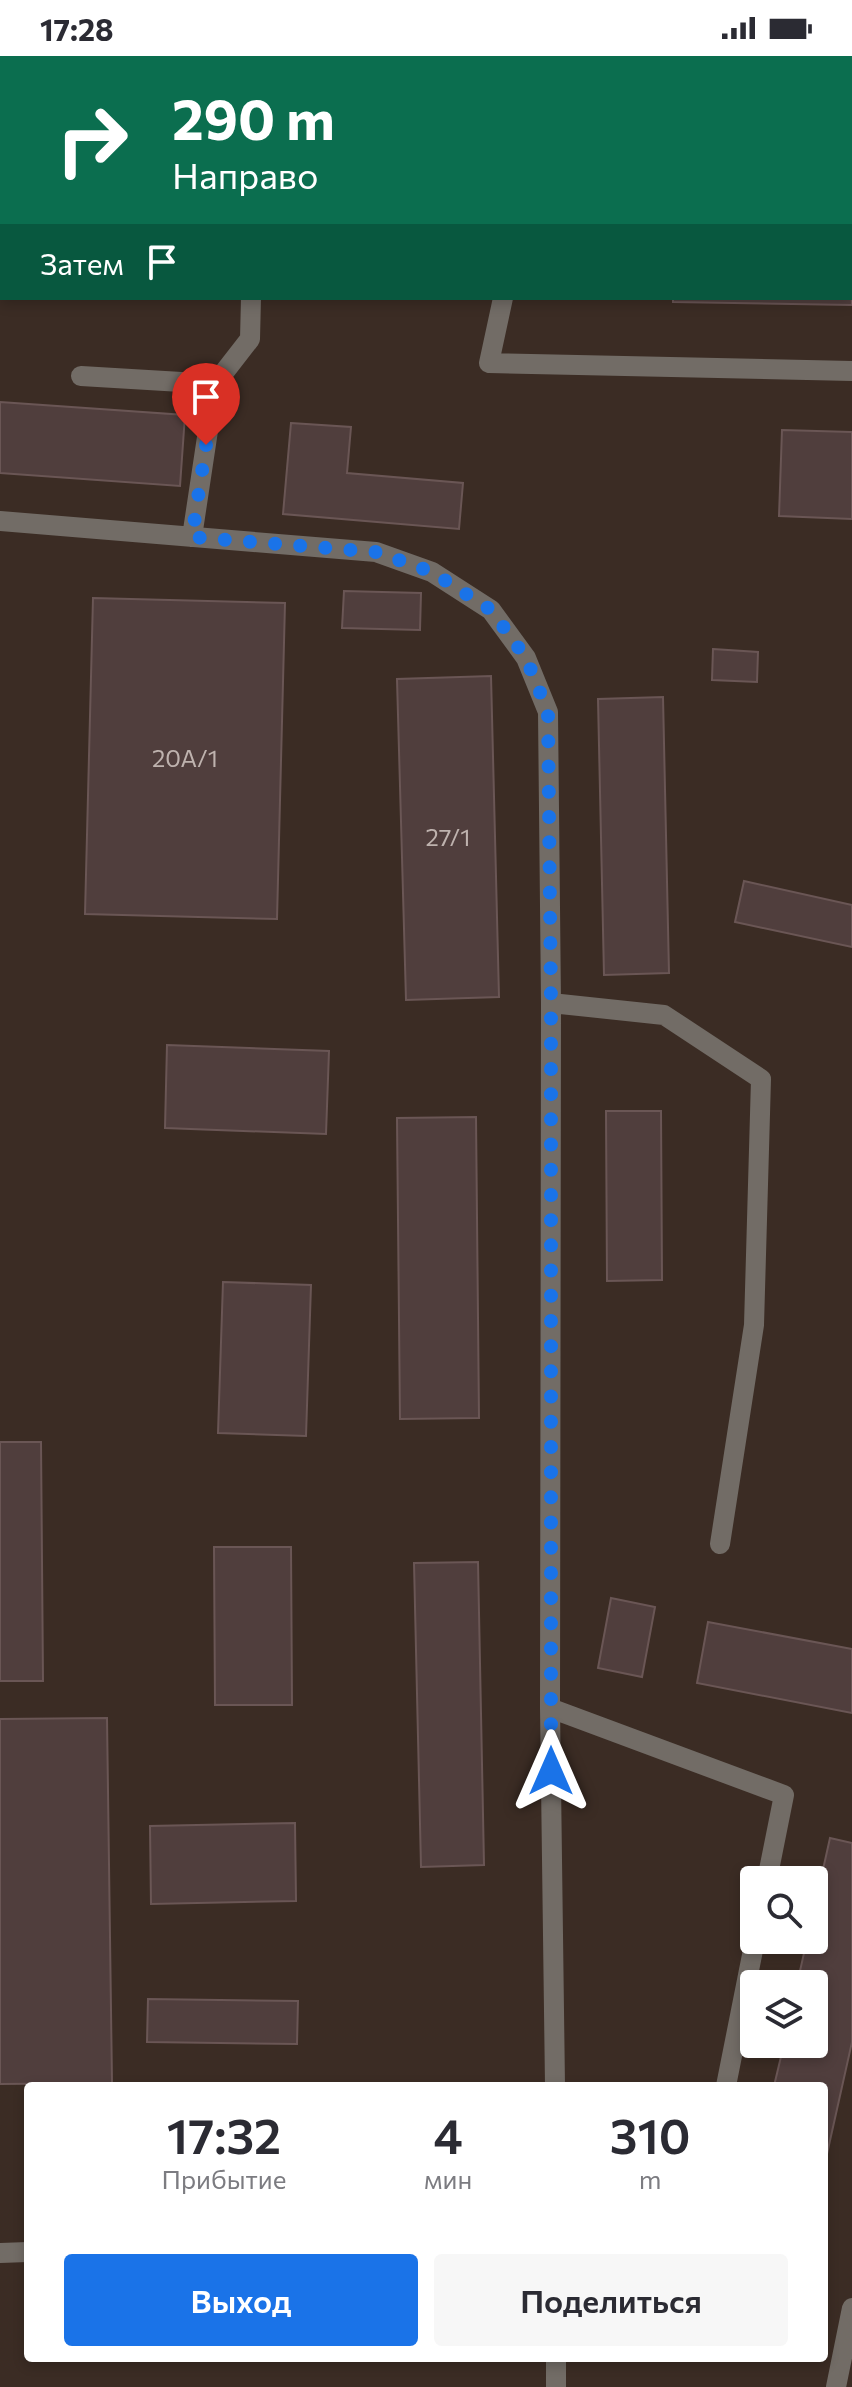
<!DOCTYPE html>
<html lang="ru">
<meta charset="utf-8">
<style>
:root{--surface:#fff;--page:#f7f7f7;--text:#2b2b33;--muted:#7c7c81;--accent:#1a73e8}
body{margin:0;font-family:Commissioner,sans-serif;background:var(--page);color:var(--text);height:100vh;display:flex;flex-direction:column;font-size:30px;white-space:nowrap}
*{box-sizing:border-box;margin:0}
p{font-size:26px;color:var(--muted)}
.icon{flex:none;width:44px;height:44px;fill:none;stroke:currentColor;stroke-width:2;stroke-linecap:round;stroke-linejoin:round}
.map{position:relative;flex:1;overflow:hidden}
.side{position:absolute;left:24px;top:2026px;width:804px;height:280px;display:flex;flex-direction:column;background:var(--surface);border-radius:8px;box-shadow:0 4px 12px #0003}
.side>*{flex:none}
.hud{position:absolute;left:0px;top:0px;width:852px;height:244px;box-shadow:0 4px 12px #0003;background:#0b6e4f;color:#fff;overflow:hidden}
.fabs{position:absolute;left:740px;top:1810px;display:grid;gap:16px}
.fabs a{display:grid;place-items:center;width:88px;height:88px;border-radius:8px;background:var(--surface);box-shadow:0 4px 12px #0003;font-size:40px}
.pin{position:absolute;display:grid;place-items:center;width:68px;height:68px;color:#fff;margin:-82px -34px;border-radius:50% 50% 50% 0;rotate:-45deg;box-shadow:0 0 8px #0007}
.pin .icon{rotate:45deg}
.me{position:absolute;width:88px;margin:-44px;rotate:0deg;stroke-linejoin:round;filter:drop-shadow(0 0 6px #0008)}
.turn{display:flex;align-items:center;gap:28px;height:168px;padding:0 40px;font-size:36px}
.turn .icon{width:104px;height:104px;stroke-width:2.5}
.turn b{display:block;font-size:56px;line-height:68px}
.then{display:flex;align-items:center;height:76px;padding:0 40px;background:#0003;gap:16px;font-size:30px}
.eta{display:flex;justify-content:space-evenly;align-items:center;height:136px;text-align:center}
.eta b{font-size:48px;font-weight:600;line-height:56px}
.cta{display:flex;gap:16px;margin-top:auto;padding:16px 40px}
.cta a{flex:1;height:92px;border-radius:8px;background:var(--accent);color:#fff;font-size:32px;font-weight:600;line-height:92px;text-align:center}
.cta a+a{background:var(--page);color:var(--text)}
.status{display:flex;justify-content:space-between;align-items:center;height:56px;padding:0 40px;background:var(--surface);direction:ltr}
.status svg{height:22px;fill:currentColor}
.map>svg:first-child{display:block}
.building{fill:#503e3d;stroke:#6a5655;stroke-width:2}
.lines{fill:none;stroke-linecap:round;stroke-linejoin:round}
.minor{stroke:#726c66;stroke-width:20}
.route{stroke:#1a73e8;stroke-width:14;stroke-dasharray:0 25.2}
.labels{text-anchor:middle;stroke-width:6;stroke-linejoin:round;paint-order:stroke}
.number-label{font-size:24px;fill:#beb2ae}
</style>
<div class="status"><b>17:28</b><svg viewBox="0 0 49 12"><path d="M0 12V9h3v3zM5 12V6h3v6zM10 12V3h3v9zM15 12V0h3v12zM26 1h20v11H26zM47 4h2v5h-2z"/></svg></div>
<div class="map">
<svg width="852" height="2331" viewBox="0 0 852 2331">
<rect width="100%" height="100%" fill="#3b2c24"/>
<!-- building -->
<path class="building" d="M386,0h59l-59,2z
M573,0h144l-13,2z
M0,125h2v49h-2z
M850,183l2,66 -179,-3v-4h177z
M0,346l185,13 -5,71 -180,-13z
M291,367l60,4 -4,46 116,10 -4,46 -176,-15z
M782,374l70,2v87l-73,-3z
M344,535l77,2 -1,37 -78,-2z
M93,542l192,5 -8,316 -192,-5z
M713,593l45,3 -1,30 -45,-2z
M491,620l8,321 -93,3 -9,-321z
M663,641l6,276 -65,2 -6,-276z
M744,825l108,24v42l-117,-25z
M167,989l162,6 -3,83 -161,-6z
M606,1055h55l1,169 -55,1z
M476,1061l3,301 -79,1 -3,-301z
M223,1226l88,3 -5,151 -88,-3z
M0,1386h41l2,239h-43z
M214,1491h77l1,158h-77z
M478,1506l6,303 -63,2 -7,-304z
M611,1542l44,9 -13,70 -44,-9z
M708,1566l144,27v64l-155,-30z
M107,1662l5,365 -112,1v-365z
M295,1767l1,78 -145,3 -1,-78z
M830,1782l22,5v199l-25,112h-3v-68h-50l10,-42h30v-60h-17l10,-44h7v-30z
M148,1943l150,2 -1,43 -150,-2z"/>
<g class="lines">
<!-- minor -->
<path class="minor" d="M850,131h2
M503,242l-14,65 363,8
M81,320l134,8 -23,153
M215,328l35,-45 1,-41
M0,465l376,31 56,20 59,38 35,48 22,54 3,291 -1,705 5,378
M551,947l113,12 97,64 -7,246 -34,219
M550,1652l234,87 -17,85
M726,2030l29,-146
M0,2197l28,-1
M556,2331v-29
M836,2331l16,-79"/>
</g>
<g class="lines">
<!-- route -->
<path class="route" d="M206,389l-14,92 184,15 56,20 59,38 35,48 22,54 3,291v768"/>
</g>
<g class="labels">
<!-- number labels -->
<g class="number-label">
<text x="185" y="711">20А/1</text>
<text x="448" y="790">27/1</text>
</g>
</g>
</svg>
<div class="fabs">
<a><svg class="icon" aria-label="search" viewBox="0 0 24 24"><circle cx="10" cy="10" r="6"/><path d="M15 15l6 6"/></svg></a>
<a><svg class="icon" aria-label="layers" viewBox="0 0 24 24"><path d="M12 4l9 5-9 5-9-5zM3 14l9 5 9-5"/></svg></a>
</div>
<div class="pin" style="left:206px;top:389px;background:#d93025"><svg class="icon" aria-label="arrive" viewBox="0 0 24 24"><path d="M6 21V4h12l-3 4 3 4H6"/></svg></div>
<svg class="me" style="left:551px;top:1715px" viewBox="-20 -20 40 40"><path d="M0-17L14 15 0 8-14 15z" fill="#1a73e8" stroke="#fff" stroke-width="4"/></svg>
<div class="hud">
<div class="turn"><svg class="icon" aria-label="right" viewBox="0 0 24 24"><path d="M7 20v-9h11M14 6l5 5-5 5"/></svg><div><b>290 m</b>Направо</div></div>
<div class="then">Затем<svg class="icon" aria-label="arrive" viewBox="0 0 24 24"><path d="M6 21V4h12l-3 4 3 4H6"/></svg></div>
</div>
<section class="side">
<div class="eta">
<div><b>17:32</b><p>Прибытие</p></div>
<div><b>4</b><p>мин</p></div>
<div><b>310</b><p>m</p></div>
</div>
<div class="cta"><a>Выход</a><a>Поделиться</a></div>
</section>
</div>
